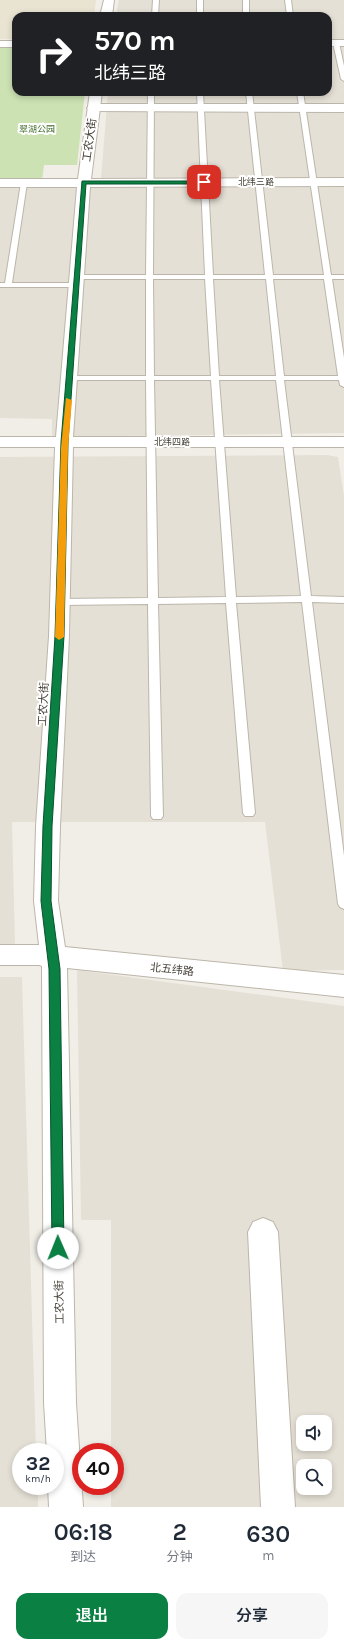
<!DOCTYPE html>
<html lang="zh">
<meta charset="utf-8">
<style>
:root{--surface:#fff;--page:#f6f6f7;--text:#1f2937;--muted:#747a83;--accent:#0b8043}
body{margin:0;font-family:Karla,"Noto Sans SC",sans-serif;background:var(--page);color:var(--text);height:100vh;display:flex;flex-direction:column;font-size:15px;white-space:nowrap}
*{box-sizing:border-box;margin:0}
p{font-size:13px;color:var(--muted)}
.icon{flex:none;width:22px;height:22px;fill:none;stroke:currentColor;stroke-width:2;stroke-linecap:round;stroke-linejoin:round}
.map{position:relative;height:1507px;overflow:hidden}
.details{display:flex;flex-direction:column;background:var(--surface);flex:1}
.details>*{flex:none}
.top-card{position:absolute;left:12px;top:12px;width:320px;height:84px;border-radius:12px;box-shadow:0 2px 6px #0003;background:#202124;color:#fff;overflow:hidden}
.controls{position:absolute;left:296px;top:1415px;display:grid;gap:8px}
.controls a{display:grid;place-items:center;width:36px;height:36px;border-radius:8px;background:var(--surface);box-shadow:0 2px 6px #0003;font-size:20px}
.speed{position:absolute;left:12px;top:1443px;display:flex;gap:8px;font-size:20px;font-weight:700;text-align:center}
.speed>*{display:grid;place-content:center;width:52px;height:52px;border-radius:50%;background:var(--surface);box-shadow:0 2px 6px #0003;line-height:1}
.speed small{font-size:10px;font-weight:400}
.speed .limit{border:6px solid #d22;background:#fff;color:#111}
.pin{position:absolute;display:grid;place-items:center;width:34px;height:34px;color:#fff;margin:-17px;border-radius:8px;box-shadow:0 2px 6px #0006}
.me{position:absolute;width:44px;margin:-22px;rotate:359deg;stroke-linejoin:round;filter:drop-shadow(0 0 3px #0008)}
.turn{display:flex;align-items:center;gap:14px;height:84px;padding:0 16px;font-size:18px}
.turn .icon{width:52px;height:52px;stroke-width:2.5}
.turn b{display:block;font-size:28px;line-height:34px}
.eta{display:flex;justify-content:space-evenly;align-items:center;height:68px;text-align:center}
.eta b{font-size:24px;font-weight:600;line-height:28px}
.action{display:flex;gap:8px;margin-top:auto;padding:8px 16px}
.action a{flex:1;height:46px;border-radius:12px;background:var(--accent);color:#fff;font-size:16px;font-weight:600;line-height:46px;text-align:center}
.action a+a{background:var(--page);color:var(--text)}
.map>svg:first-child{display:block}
.residential{fill:#e5e0d5;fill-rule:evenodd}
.education{fill:#e9e3d2}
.green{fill:#cce2b3}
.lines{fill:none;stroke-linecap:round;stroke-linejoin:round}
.service-casing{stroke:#bcb6aa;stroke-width:2}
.minor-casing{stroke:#bcb6aa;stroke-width:2}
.tertiary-casing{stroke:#bcb6aa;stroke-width:2}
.service{fill:#fff;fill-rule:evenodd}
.minor{fill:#fff;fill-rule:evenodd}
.tertiary{fill:#fff;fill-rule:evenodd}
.route{fill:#0b8043;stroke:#07532c}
.slow{fill:#f59e0b}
.labels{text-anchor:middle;stroke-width:4;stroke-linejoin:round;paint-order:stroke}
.far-park-label{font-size:9px;fill:#476f30;stroke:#fff}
.far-street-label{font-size:9px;fill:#443f36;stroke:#fff}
.street-label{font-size:11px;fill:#443f36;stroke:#fff}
</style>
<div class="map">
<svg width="344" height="1507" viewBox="0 0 344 1507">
<rect width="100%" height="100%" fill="#f1eee7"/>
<!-- residential -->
<path class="residential" d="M119,0h225v433l-292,4v-18l-52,-1v-238l101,-1 7,-87h220v-76h-212z
M327,455l11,2 6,39v474l-61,1 -18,-149h-253l3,124h-15v-489z
M77,970l267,36v501h-233v-21h4v-34h-4v-232h-30zM303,1422h22v22h-22zM303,1466h22v22h-22z
M0,977h22l14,475h-15v34h17v21h-38z"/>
<!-- education -->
<path class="education" d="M0,0h96l-2,16h-78v23h-16z"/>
<!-- green -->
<path class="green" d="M0,46h16v46h69l-8,73h-33l-2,15h-42z"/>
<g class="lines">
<!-- service casing -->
<g class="service-casing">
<path id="service" d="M153,0h6l-1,16h-6z
M197,0h6v16h-6z
M243,0h6v16h-6z
M285,0h6l2,16h-6z
M336,41l3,2 5,23v15l-3,-2 -8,-36z
M148,92h6l-1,183h52l-8,-183h6l10,183h52l-19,-183h6l21,183h51l-27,-183h6l28,183h13v4h-12l12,79v29l-4,-2 -1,-5h-55l27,216 33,1v6l-32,-1 32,254v53l-4,-2 -2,-3 -36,-302 -66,1 19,210 -2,3h-8l-2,-3 -17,-210 -68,1 5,212 -2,3h-8l-2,-3 -3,-212 -88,1 -5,-3 5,-3 88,-1 -2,-218h-76l-4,-2 4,-2h76v-97h-68l-4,-2 4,-2h68zM153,279h52l6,97h-57zM213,279h53l10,97h-57zM273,279h51l14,97h-54zM154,380h57l15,217 -68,1zM219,380h57l25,216 -65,1z
M24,181l3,2 -15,100h65l4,2 -1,2h-80v-4h5l16,-100z"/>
</g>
<!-- minor casing -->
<g class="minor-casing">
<path id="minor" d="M93,104h251v8l-255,-1 -2,-3z
M263,1218l10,4 5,10 17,275h-34l-13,-275 5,-10z"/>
</g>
<!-- tertiary casing -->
<g class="tertiary-casing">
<path id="tertiary" d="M104,0h10l-2,16h-12z
M328,40h16v6h-16z
M0,41h16v6h-16z
M90,92h12l-11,87 253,-1v8l-254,1 -17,250h271v10h-271l-4,189 -9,190 -2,75 7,46 279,28v22l-277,-29 9,435 7,104h-34l-1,-21h7v-34h-8l-3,-49 -2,-434v-3l-3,-1h-39v-20h39l-5,-44 2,-75 13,-190 6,-189h-55v-10h56l21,-250h-77v-8h78z"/>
</g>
<!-- service -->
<use href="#service" class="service"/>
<!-- minor -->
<use href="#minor" class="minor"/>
<!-- tertiary -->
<use href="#tertiary" class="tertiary"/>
</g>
<!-- route -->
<path class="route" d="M82,181h122l3,1 -3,2h-118l-18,258 -4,194 -12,190 -1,75 9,68 4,279 -1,4 -5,2 -4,-2 -2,-4 -3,-279 -8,-68 2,-75 12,-190 6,-194z"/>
<!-- slow -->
<path class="slow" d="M66,398l6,2 -4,48 -4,189 -5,3 -4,-3 6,-189z"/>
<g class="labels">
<!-- far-park labels -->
<g class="far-park-label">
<text x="37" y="132">翠湖公园</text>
</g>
<!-- far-street labels -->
<g class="far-street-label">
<text x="256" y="185">北纬三路</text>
<text x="172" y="445">北纬四路</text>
</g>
<!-- street labels -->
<g class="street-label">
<text transform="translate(89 140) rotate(-82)" y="4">工农大街</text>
<text transform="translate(43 704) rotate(-87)" y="4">工农大街</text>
<text transform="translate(172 969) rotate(6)" y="4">北五纬路</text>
<text transform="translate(59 1302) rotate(-91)" y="4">工农大街</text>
</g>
</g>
</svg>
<div class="controls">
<a><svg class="icon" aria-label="sound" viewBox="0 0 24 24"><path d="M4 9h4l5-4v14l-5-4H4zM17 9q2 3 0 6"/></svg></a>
<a><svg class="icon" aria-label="search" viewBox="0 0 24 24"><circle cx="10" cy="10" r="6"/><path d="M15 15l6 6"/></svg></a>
</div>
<div class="speed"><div>32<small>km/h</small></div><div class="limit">40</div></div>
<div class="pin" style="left:204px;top:182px;background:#d93025"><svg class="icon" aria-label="arrive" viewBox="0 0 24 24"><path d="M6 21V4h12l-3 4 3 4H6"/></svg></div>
<svg class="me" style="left:58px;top:1248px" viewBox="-20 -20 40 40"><circle r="19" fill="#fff"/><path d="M0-13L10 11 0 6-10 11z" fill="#0b8043"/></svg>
<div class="top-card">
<div class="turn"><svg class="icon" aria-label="right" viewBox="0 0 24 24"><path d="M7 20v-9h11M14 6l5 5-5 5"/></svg><div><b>570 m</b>北纬三路</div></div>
</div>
</div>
<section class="details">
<div class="eta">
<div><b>06:18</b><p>到达</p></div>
<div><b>2</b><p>分钟</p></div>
<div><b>630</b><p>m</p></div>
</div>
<div class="action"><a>退出</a><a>分享</a></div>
</section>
